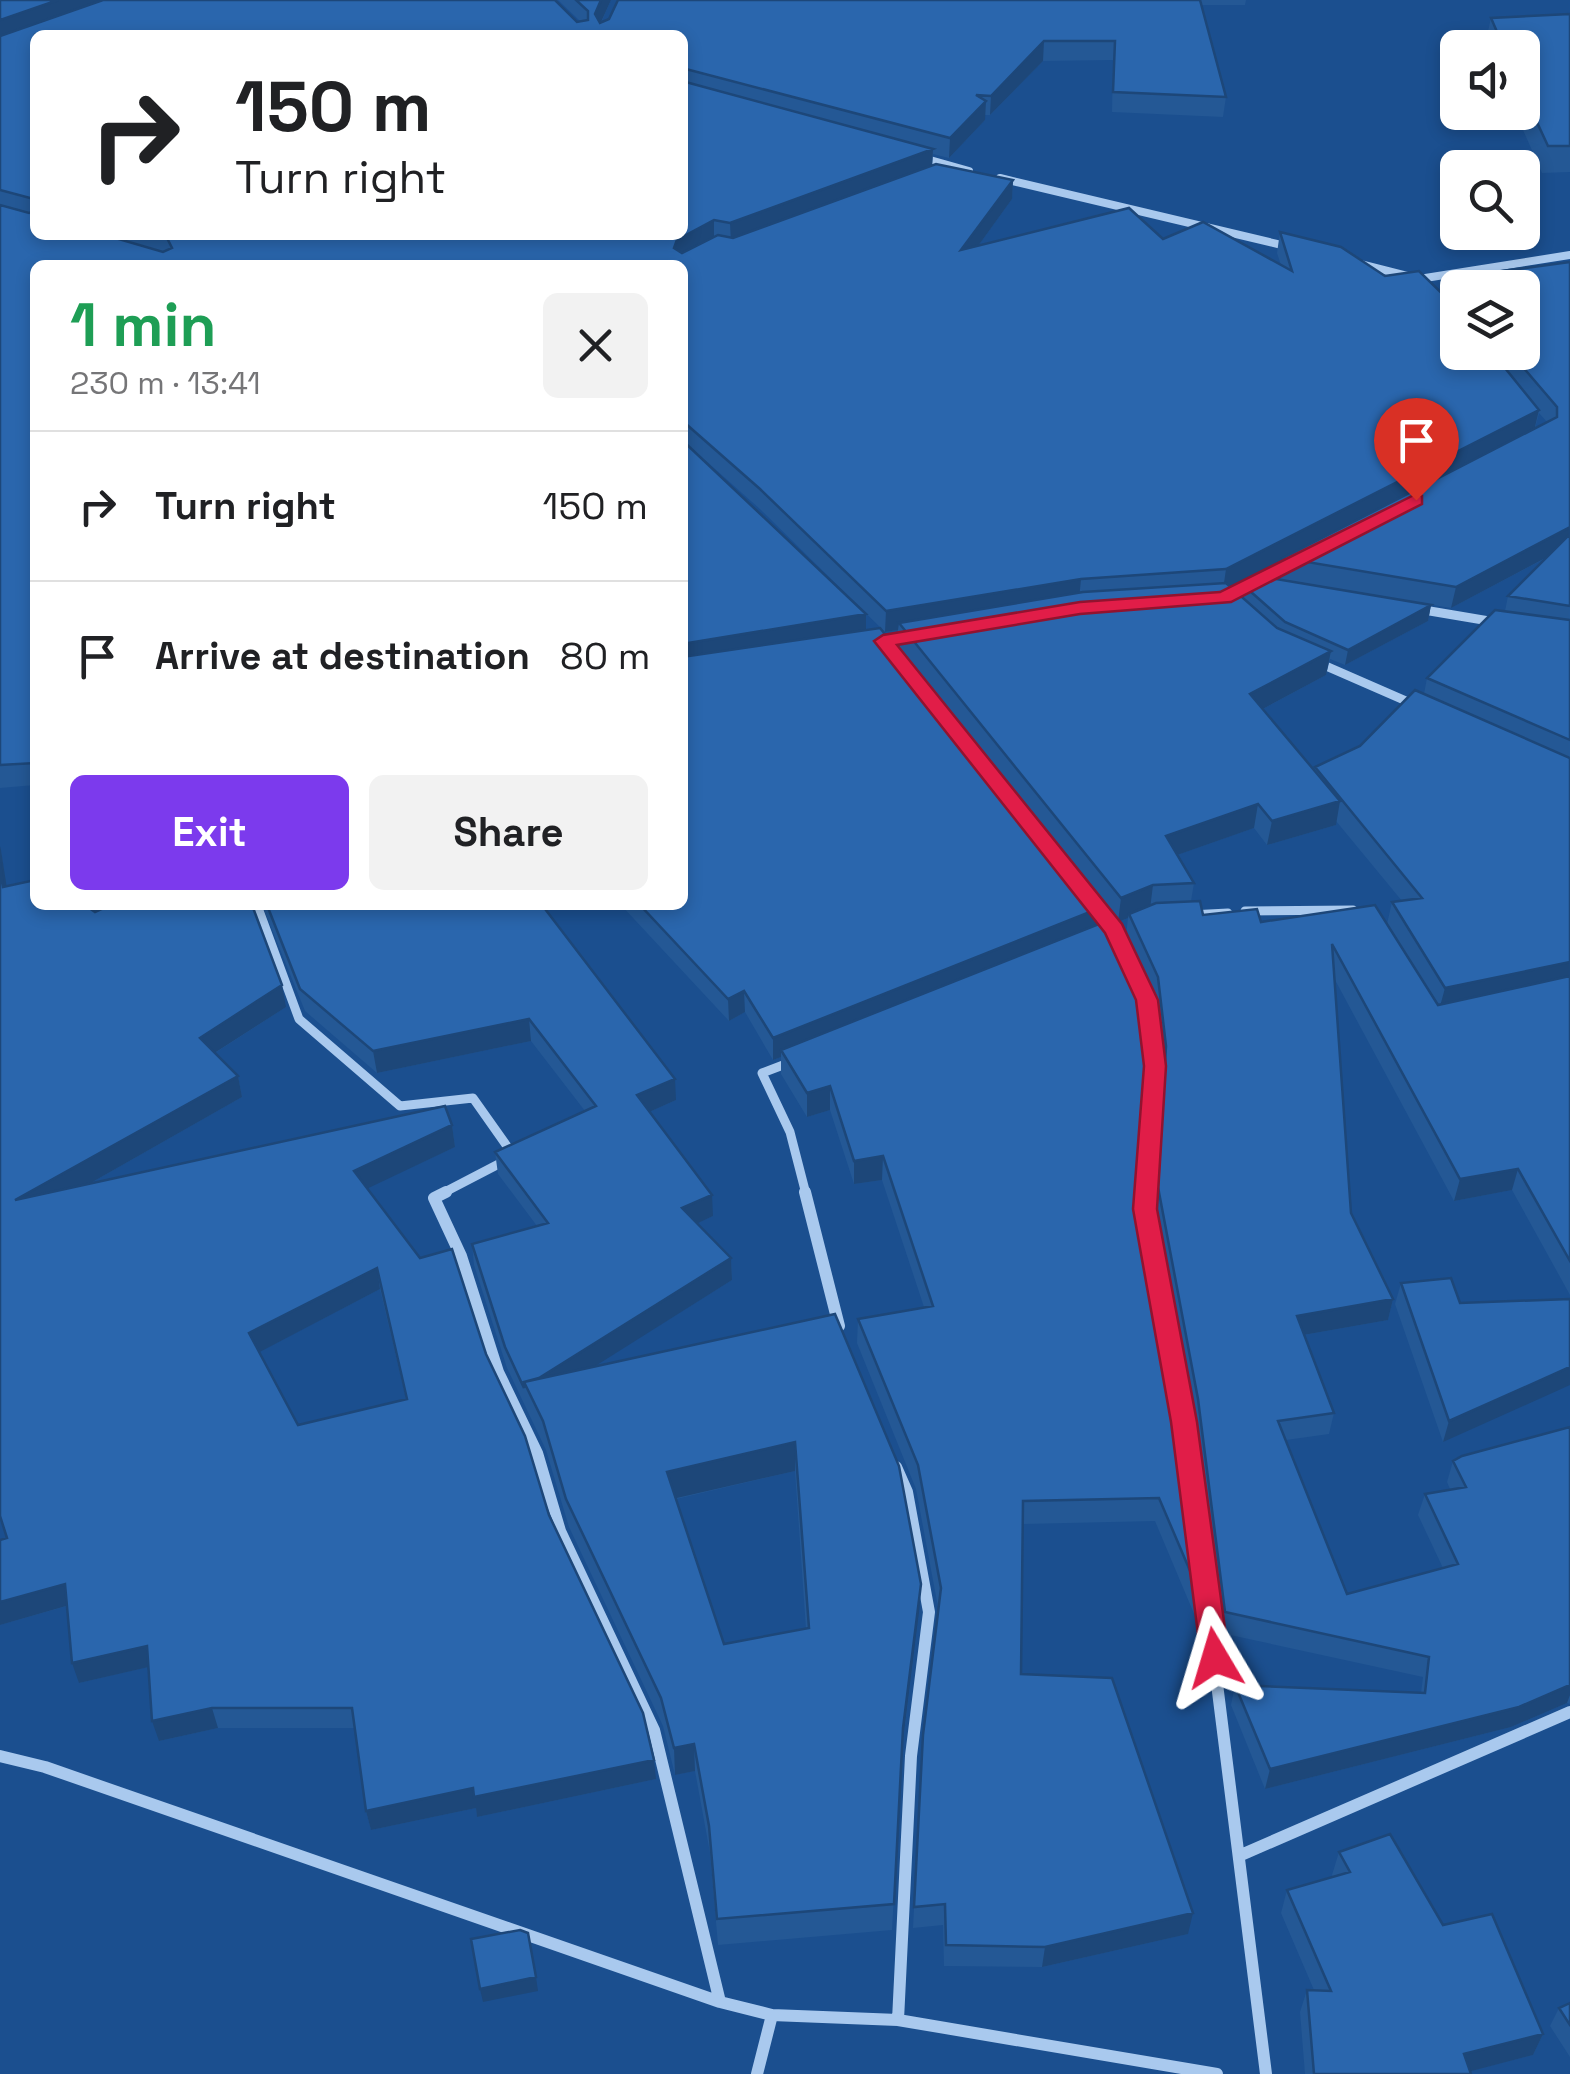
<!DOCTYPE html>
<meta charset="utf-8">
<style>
:root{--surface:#fff;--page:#f2f2f2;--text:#202124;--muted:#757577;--line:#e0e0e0;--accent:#7c3aed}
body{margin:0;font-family:"Space Grotesk",sans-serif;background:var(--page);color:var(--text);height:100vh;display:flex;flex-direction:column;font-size:38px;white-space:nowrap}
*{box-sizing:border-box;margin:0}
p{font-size:32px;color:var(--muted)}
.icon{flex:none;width:55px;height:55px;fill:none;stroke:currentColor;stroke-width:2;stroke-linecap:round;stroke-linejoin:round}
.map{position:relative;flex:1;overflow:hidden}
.drawer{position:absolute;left:30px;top:260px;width:658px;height:650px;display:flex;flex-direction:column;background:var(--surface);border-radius:15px;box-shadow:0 5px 15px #0003}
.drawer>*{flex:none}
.banner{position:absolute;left:30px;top:30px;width:658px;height:210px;border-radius:15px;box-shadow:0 5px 15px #0003;background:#fff;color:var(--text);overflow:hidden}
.fabs{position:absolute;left:1440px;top:30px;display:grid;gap:20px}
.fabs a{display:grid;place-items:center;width:100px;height:100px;border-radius:15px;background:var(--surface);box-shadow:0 5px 15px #0003;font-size:50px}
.pin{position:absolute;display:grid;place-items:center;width:85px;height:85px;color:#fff;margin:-102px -42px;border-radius:50% 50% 50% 0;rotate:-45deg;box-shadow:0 0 10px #0007}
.pin .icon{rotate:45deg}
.me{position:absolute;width:110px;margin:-55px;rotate:353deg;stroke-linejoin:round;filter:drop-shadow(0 0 8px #0008)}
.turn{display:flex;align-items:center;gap:35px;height:210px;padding:0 40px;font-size:45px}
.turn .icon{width:130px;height:130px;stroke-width:2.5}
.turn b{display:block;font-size:70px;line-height:85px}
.round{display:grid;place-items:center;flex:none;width:105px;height:105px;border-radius:15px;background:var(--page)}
.summary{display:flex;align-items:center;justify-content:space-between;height:170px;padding:0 40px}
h1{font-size:60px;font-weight:700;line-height:75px;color:#1e9e55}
.cta{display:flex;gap:20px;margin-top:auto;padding:20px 40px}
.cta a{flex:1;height:115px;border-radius:15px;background:var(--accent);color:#fff;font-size:40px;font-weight:700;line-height:115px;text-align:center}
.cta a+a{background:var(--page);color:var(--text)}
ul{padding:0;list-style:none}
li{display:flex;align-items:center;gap:30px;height:150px;padding:0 40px;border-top:2px solid var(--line)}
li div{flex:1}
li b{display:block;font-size:38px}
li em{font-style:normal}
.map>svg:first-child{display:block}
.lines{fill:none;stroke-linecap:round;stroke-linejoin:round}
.street-far2{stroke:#a9c9ee;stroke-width:8}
.street-far1{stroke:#a9c9ee;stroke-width:9}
.street{stroke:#a9c9ee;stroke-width:12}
.wall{fill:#245895;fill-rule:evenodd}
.shaded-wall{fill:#1d4779}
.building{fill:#2a66ad;stroke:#1d4779;stroke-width:2.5;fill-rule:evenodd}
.route{fill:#e11d48;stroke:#92132f;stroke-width:2.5}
</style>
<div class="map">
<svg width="1570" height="2074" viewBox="0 0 1570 2074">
<rect width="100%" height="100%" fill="#1b4f8f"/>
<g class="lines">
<!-- street-far2 -->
<path class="street-far2" d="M923,158l46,13
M1000,178l290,69
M1360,264l59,15 151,-24"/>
<!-- street-far1 -->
<path class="street-far1" d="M1227,596l65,-33
M1418,609l77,13
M1319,663l94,41
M257,905l42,114 101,87 73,-8 41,58 -73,38
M1245,911l108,-1
M1190,915l38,-2
M1139,981c28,65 12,145 7,213
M791,1062l-29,11 28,59 16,62"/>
<!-- street -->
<path class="street" d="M446,1192l-12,6 27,58 37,116 39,81 23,78 94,199 66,272
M805,1192l34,134
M1146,1192l-1,17 39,212 82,653
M896,1467l11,25 22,120 -18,144 -13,264
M0,1756l45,11 675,235 52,13 126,5 319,54
M1241,1855l329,-143
M757,2074l15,-59"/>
</g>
<!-- wall -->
<path class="wall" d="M0,0l577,22 3,-1 -22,-21h53l-10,23 120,-23h525l-1,5h-44l25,92 -3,20 -111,-5 1,-52 -70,1 -53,54h-5v5l-36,38 -16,-4 -1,11 81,15 -1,19 -34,47 185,-7 118,26 -4,-12 3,-21 105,44 61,21 4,-19 120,-16v1033l-58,-105 -58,11 -120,-223 17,235 42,86 -5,21 -84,15 30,78 -5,21 -43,6 61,154 96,-26 -25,-53 7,-21 25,-5 -3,-7 6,-21 117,-34v277l-3,-1 -56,24 -246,62 -34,-84 4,-20 186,8 2,-16 -202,-44 -27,-213 -39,-212 8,-141 -8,-68 -29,-63 2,-18 -10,4 -220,-276v-16l-13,2 -124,-122 -74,-66 179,170v16l237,292 36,264 66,420 -5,22 -45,-107 -132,3 -2,150 167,260 -146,33 -98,-1 -1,-41 -30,3 10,-193 15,-128 -22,-118 -59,-146 1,-24 66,-12 -42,-127 -28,4 -24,-74 -23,7 -26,-43v-17l-8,3 -28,-48 -16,9 -108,-116h61v-640h-647v520l-35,3zM35,35h647v200h-647zM1458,288l64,64h-64zM1539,413l8,9 -12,6zM1546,558l-38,38 -3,15 -78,67 -3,16 -64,52 -45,21v3l-52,-61 63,-34 4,-16 15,6 83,-44 3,-16 -189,-21 -2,11 -10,-9 53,-27 -3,20 171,29zM1336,821l66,80 -10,1 -5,22 -126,-2 -58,-7 -12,-14 3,-18 -17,-28 77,-27 13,17 69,-20z
M1570,14v158l-28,1 -27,-61h7v-64h-35l-2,-3 6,-27z
M1,850l5,36 89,26 191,95 -71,46 23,23 4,21 -153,87 363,-59 3,22 -88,41 119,166 170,425 -179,38 -1,-9 -105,22 -5,-19 -12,-83h-136l-59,13 -11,-74 -69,16 -12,-77 -67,19v-85l7,-2zM380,1289l26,110 -108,26 -39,-73z
M262,905h217v3l197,192 -27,12 64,104 -16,7 34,35 1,22 -138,86 241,-52 84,298 -17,138 -10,180 -174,15 -8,-92 -15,-82 -20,4 -12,-49 -94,-199 -23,-77 -39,-82 -33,-103 -2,-21 65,-18 -39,-52 -3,-22 90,-41 -54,-70 -154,32 -72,-62zM795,1471l11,158 -82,15 -48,-145z
M1401,1283l59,20 110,-4 -127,143 -48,-138z
M1339,1852l104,73 100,109 -10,21 -63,16 1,3h-166l-5,-62 7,-22h7l-33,-77 6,-23 46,-13 -1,-2z
M1570,2003v54l-20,-31 9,-18z"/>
<!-- shaded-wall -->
<path class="shaded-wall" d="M58,0h58l-116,41v-21z
M601,0h10l-15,33 -1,-19z
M1044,41l-1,20 -53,54 1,-19z
M986,101l-1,19 -36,38 1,-20z
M933,149l-1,20 -201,74 -1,-20z
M1013,180l-1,19 -52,72 1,-21z
M714,220v20l-36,20 -4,-12 3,-8z
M1539,410l-5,21 -311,159 3,-21z
M1570,527v18l-119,63 5,-21z
M1081,579l-2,21 -180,23 -1,7 -13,2 1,-21z
M1431,605l-3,16 -83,44 3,-15z
M866,614v21l-184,31v-22z
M1331,651l-5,24 -80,43 4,-24z
M1340,801l-4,24 -69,20 5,-24z
M1258,804l-4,24 -91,32 3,-24z
M0,846l1,4 9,58 -7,-21 -3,-24z
M1153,885l-3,24 -21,5 -1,4 -10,4 3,-24z
M1105,906l-3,22 -321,122v7l-8,3v-22z
M1570,962v16l-131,32 6,-22z
M282,985l4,22 -81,52 -5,-21z
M744,991l1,21 -16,9 -1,-22z
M529,1019l2,22 -154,32 -4,-22z
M238,1076l4,21 -220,125 -7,-22z
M675,1079l1,21 -38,17 -1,-22z
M830,1086v24l-23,7v-24z
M452,1125l3,22 -97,46 -4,-22z
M883,1156l-1,24 -28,4v-23z
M1518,1169l-6,21 -58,11 6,-22z
M712,1195l1,21 -30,14 -1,-22z
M731,1258l1,22 -197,124 -8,-18z
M377,1268l3,21 -126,66 -5,-22z
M1393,1299l-5,21 -96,17 5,-21z
M1570,1367v18l-127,57 6,-21z
M795,1442v29l-127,29 -1,-28z
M65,1584l8,20 -73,21v-23z
M921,1584l-2,28 -18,144 2,-28z
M147,1646l6,20 -74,17 -7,-20z
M1570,1685v10l-3,8 -56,24 -246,62 5,-20z
M212,1708l6,20 -59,13 -7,-20z
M694,1744l1,27 -20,4 -1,-27z
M654,1760l2,19 -179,38 -1,-9 -105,22 -5,-19 107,-23z
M1193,1913l-5,21 -146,33 3,-20z
M536,1977l2,14 -55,11 -3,-13z
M1543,2034l-10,21 -73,19 4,-20z"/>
<!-- building -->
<path class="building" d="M0,0h58l-58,20z
M103,0h452l22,22 11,-2v-9l-12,-11h25l-6,14 5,9 9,-4 9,-19h582l26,97 -113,-5 2,-51h-71l-53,55 -15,-1 10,6 -36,37 -268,-70v-33h-647v168l-1,-4 -34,-9v-154z
M1570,14v132h-22l-26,-56v-42h-18l-13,-30z
M682,81l251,68 -203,74 -16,-3 -37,20 -3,8 8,5 36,-18 15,3 203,-74 77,16 -52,70 168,-42 34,31 40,-17 89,49 -12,-39 61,15 44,29 34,-5 39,38v43h34l47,58 -313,159 -145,10 -195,32 -126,-122 -74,-65 -4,-1v-158h-647v499v-1l-35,2v-560l29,8 6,-3v25h70l58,17 9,-4 -5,-10 -8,-3h523z
M1570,262v265l-114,60 -173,-29 274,-141v-10l-47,-55h12v-64h-64l-8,-10z
M682,440l184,174 -184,30z
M1570,534v72l-62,-10z
M1258,576l173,29 -83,45 -63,-28 -43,-38z
M1226,583l51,45 54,23 -81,43 90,107 -68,20 -14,-17 -92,32 28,47 -41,2 -32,13 -222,-275 184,-31z
M1495,610l75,10v120l-143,-62z
M880,628l225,278 -332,132 -29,-47 -16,8 -88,-94h42v-248z
M1415,690l155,68v204l-125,26 -53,-86 30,-4 -107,-131 45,-21z
M0,863l3,24 32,-7v25h50l10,7 15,-7h142l30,80 -82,53 38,38 -223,124 430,-94 7,19 -98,46 66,87 32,-9 34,105 39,82 24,79 94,198 11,47 -180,37 -1,-9 -107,23 -14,-103h-140l-60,13 -5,-75 -75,17 -7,-79 -65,18v-62l7,-2 -7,-22zM377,1268l30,131 -109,26 -49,-92z
M1200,901l3,14 54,-6 4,13 114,-17 63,100 132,-29v285l-52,-92 -58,10 -128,-235 19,269 42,86 -96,17 37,97 -56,8 69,173 111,-30 -33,-70 41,-7 -13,-26 9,-5 108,-29v258l-51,22 -249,62 -35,-84 190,8 4,-36 -204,-45 -27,-213 -40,-212 8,-141 -8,-69 -29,-63 27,-11z
M267,905h212v3l9,-3h54l133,174 -38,16 75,100 -30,13 49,50 -192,120 -15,4v6l-19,-41 -33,-103 76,-21 -53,-71 101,-46 -67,-87 -156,32 -73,-62z
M1114,918l28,60 8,65 -11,143 39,213 27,207 -46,-108 -136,3 -2,173 91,4 81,235 -148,34 -99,-2 -1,-41 -31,3 9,-172 18,-147 -23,-123 -60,-146 75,-13 -50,-150 -29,5 -24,-75 -23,7 -26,-43z
M1451,1278l9,25 110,-4v68l-121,54 -48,-138z
M835,1314l64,152 22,118 -18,144 -9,176 -177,15 -8,-93 -15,-82 -20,4 -13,-50 -95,-199 -23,-78 -19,-39zM795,1442l14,186 -85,16 -57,-172z
M1390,1834l53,91 49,-11 51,120 -79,20 7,20h-157l-7,-84 24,1 -44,-101 63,-18 -11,-20z
M520,1930l8,3 8,44 -56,12 -9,-50z
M1570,2003v22l-11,-17z"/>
<!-- route -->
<path class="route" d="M1416,494l6,2v8l-191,98 -151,12 -183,31 225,279 36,76 8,66 -9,143 40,213 32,236 -4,9 -10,3 -10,-3 -4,-9 -30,-236 -38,-213 11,-143 -8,-66 -31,-67 -231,-292 9,-6 197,-33 140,-10z"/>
</svg>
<div class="fabs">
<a><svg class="icon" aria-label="sound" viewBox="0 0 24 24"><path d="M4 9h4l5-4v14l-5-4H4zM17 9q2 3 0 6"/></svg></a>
<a><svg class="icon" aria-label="search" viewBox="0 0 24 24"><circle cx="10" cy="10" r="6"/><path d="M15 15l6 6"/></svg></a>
<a><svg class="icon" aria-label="layers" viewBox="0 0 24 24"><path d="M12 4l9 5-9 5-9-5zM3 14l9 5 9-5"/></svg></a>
</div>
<div class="pin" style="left:1416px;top:500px;background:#d93025"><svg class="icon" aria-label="arrive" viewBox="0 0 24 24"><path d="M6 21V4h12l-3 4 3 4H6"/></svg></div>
<svg class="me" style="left:1215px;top:1658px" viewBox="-20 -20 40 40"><path d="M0-17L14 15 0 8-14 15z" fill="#e11d48" stroke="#fff" stroke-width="4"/></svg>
<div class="banner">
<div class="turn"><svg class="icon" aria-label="right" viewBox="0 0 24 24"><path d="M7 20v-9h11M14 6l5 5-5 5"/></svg><div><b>150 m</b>Turn right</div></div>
</div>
<section class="drawer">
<div class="summary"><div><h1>1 min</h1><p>230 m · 13:41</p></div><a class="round"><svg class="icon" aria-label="close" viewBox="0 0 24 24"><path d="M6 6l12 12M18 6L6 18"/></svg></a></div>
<ul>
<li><svg class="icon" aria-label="right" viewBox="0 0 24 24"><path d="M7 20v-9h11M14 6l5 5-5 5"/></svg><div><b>Turn right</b></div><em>150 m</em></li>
<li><svg class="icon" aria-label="arrive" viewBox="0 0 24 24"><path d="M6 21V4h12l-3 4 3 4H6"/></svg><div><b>Arrive at destination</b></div><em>80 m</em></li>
</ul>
<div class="cta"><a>Exit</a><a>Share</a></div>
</section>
</div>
